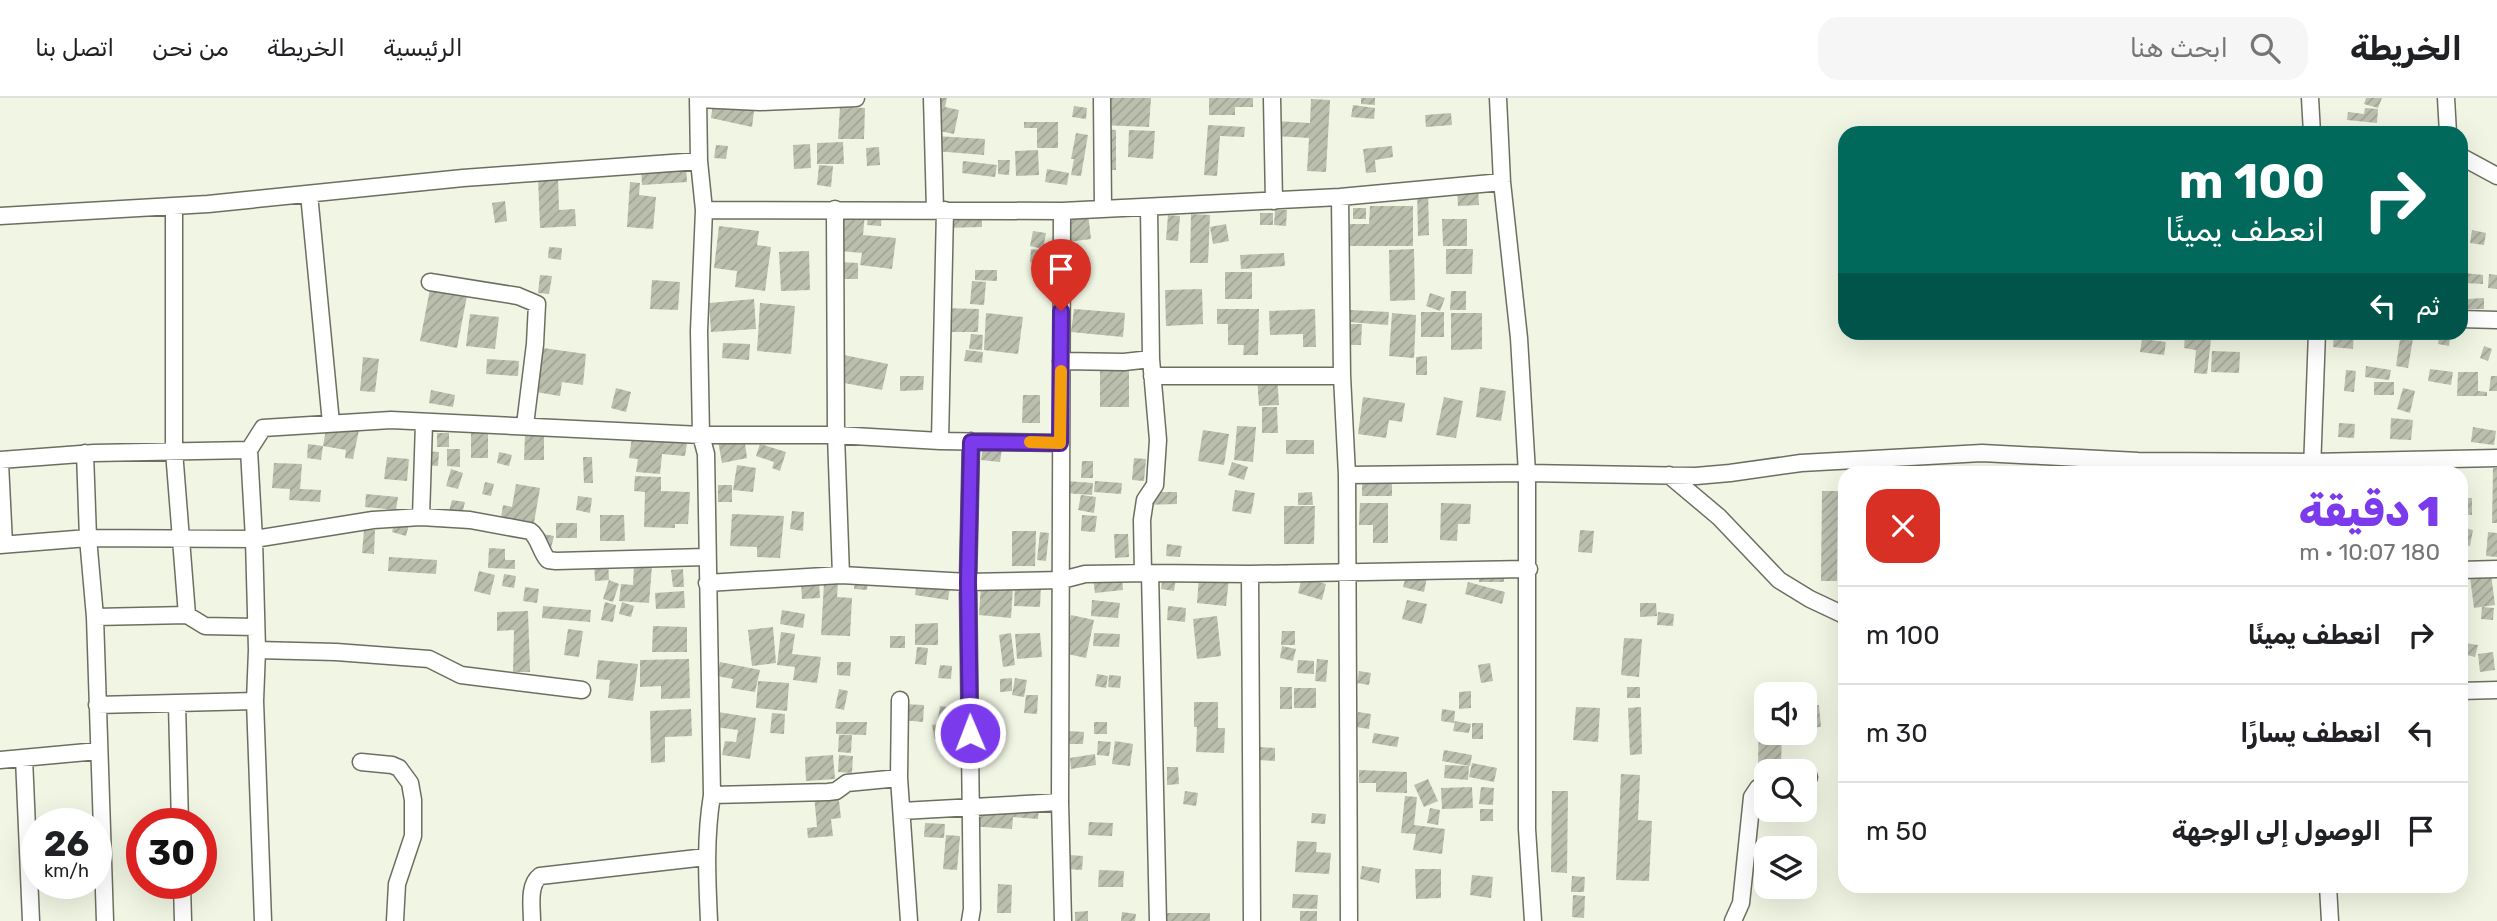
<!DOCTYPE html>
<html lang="ar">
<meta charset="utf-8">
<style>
:root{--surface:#fff;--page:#f6f6f6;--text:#202124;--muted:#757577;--line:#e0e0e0;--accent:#7c3aed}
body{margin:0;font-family:Rubik,"Noto Naskh Arabic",sans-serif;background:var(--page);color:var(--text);direction:rtl;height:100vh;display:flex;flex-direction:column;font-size:26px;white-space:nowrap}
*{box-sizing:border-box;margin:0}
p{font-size:23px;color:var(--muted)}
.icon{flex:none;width:38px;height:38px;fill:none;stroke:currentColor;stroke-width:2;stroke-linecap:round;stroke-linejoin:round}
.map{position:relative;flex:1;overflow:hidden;direction:ltr}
.panel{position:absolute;left:1838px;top:368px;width:630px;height:427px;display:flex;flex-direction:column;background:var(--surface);border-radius:21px;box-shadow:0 7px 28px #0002;direction:rtl}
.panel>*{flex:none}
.hud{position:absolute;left:1838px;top:28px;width:630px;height:214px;border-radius:21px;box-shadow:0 7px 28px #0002;direction:rtl;background:#00695c;color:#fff;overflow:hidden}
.controls{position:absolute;left:1754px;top:584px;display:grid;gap:14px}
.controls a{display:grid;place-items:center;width:63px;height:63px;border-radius:14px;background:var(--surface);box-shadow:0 7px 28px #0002;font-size:35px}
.speed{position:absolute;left:21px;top:710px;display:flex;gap:14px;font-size:35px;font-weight:700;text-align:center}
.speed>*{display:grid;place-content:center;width:91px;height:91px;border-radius:50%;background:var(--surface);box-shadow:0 7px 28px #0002;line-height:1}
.speed small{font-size:18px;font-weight:400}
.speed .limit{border:10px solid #d22;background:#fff;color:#111}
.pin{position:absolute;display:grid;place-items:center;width:60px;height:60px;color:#fff;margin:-72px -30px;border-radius:50% 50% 50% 0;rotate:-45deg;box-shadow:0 0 7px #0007}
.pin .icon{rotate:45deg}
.me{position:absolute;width:77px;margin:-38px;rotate:359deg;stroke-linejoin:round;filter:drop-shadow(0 0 5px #0008)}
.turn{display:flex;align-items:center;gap:24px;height:147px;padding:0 28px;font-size:32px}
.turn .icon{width:91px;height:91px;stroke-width:2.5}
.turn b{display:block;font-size:49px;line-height:60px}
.then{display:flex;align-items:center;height:66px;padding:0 28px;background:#0003;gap:14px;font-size:26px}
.round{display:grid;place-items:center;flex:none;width:74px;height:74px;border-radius:21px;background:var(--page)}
.overview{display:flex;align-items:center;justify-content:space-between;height:119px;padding:0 28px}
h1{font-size:42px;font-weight:800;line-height:52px;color:var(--accent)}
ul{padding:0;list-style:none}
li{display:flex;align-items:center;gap:21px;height:98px;padding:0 28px;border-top:2px solid var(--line)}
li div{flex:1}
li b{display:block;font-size:26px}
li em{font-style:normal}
header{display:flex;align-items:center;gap:42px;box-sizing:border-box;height:98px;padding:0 35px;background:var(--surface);border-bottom:2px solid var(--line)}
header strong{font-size:33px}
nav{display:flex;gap:38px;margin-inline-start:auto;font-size:24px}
.search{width:490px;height:63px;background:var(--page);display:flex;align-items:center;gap:18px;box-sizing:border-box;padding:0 24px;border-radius:21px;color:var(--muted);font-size:26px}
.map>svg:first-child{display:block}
.building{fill:url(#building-hatch)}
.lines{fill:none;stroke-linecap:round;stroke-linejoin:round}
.street-casing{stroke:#6c6f60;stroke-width:19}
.street{stroke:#fff;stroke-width:16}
.route-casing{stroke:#51269a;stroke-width:18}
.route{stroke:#7c3aed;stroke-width:12}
.slow{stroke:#f59e0b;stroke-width:12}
</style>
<header>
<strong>الخريطة</strong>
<div class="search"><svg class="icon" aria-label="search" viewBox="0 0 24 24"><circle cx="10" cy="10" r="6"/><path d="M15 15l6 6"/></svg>ابحث هنا</div>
<nav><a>الرئيسية</a><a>الخريطة</a><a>من نحن</a><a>اتصل بنا</a></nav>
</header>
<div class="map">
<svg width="2497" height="823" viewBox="0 0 2497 823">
<defs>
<pattern id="building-hatch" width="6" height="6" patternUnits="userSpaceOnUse" patternTransform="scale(1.75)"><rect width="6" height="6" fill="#bbbfae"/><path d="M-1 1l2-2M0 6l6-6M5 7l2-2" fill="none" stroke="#a0a495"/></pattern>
</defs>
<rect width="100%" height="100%" fill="#f1f5e3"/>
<!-- building -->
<path class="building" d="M714,0l41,6 -3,23 -41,-9z
M936,0h11l-2,9 14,3 -5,24 -24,-5z
M1102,0h49l-2,29 -48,-2z
M1209,0h44v9h-18v8h-26z
M1361,0h14v7l-14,-1z
M2366,0h16l-4,10 -14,-4z
M1311,1l19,1 -4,72 -19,-1 2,-33 -34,-2 1,-15 34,2z
M1353,7l22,3 -1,11 -23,-2z
M1074,8l13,2 -1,11 -14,-2z
M840,9l25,1 -1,31h-26z
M2365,10l13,1 -1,14 -30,-3 1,-8 16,2z
M1451,15l1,12 -26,2 -1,-12z
M1024,24h34v26h-21v-20h-13z
M1208,27l37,2 -1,10 -24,-1 -3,40 -13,-1z
M2385,28l14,4 -1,3h-15z
M1104,31l12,1v40h-13z
M1129,32l26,1 -2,28 -25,-2z
M1076,35l12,2 -7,41 -10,-1 3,-16h-3z
M936,38l49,3 -1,16 -49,-4z
M843,44l1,22h-27v-21z
M810,46l1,24 -17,1 -1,-24z
M716,47l12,1 -2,13 -12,-1z
M1392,48l1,11 -18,3 1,12 -10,1 -3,-24z
M879,49l1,18 -13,1 -1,-18z
M1038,52l1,25 -23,1 -1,-25z
M998,62h12l-1,15 -11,-1z
M963,63l34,4 -2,12 -33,-4z
M819,67l14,1 -2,21 -14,-2z
M686,68l1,16 -45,3 -1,-15z
M1047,71l22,4 -2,12 -22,-3z
M558,79l1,33 16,-1 1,17 -36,2 -2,-50z
M630,84l10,1 -1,12 17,2 -3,32 -26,-2z
M1478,89l1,18 -21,1 -1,-18z
M1417,91h11l1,46 -11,1z
M505,103l2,20 -12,2 -3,-20z
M1370,108h43v40h-63v-22h19z
M1353,110h13v11h-13z
M1275,112h12l-1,16 -12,-1z
M868,113l14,1 -1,14 -14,-1z
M843,114l22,2 -2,21 33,3 -4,31 -32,-4 2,-12 -22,-2z
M1088,115l3,26 -24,3 -4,-26z
M1260,115h13v12h-13z
M944,116h38v13l-38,1z
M1191,116l19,1 -2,48h-18z
M1168,117l12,1 -2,25 -12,-1z
M1442,121h25v27h-24z
M1226,126l3,17 -16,3 -3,-17z
M719,128l40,5 -2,14 14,2 -6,44 -30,-4 2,-16 -23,-3z
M2472,132l14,3 -2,12 -14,-2z
M1033,133l13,2 -3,16 -13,-3z
M2460,134h6l-1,22 -5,-1z
M549,149l13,1 -1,12 -13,-2z
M1031,151l14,2 -1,13 -14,-2z
M1414,151l1,51 -25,1 -1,-51z
M1446,151h27l-1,25h-26z
M809,153l1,39 -29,1 -2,-39z
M1284,155l1,13 -44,3 -1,-14z
M840,164l18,1v16h-18z
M975,172h22v11l-22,-1z
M1225,174h27v27h-27z
M2464,175l19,2v9l-19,-1z
M2489,176l8,1v14l-9,-1z
M540,177l12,1 -3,18 -11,-1z
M652,182l28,2 -2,28 -28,-1z
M972,183l14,1 -2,23 -14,-1z
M430,191l37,7 -10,52 -37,-7z
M1202,191l1,35 -37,2 -1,-36z
M1451,193h15v19h-16z
M1430,195l15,5 -5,13 -14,-5z
M2484,200v11h-16v-10z
M754,201l2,30 -45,3 -2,-29z
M760,205l35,3 -4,48 -34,-3z
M942,210l37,1 -1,23h-37z
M1074,211l51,4 -2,24 -52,-5z
M1217,211h42l-1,46h-15l1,-10h-16v-21h-11z
M1315,211l1,38h-13v-13l-33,1 -1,-24z
M1350,212l39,2 -1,13 -39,-3z
M1421,214h23v25h-23z
M986,215l37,4 -5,37 -34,-4z
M1392,215l24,2 -2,43 -25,-2z
M1451,215h31v36l-31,1z
M470,216l29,3 -4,32 -29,-3z
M1348,226h14l-1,21h-13z
M2334,234h20l-1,17 -20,-2z
M2401,234l13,1 -6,35 -12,-2z
M2440,234h11l-2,14 -11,-2z
M971,236l12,1 -1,15 -13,-1z
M2185,238l26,3 -4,35 -13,-1 2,-23 -12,-2z
M2142,241l24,3 -2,13 -24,-3z
M723,245l27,1 -1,16 -27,-2z
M2484,248l8,3 -4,12 -8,-3z
M536,249l50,7 -3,31 -21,-3 -2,14 -30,-5z
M966,252l17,2 -1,11 -18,-2z
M2212,253l28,1 -1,21 -28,-1z
M844,257l44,9 -6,26 -43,-8z
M1427,258v19h-11v-18z
M363,259l16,2 -4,33 -15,-1z
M487,261l32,2 -1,15 -32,-2z
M2366,268l25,4 -2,10 -24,-3z
M1100,271h29v38h-29z
M2430,271l23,3 -2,13 -23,-4z
M2346,272l10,1 -2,21 -10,-1z
M2458,274h20v19l9,1v4h-30z
M1277,277l2,30 -20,1 -2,-30z
M900,278h24l-1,14 -23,1z
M2491,278h6v15h-8z
M2374,284h20v13h-20z
M1480,289l26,4 -5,30 -25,-4z
M616,290l15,4 -5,20 -15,-4z
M2403,290l12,3 -5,22 -13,-4z
M431,292l24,5 -2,12 -24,-4z
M1023,297h17v28h-18z
M1363,299l42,6 -3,19 -13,-2 -3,18 -28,-4z
M1444,299l19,4 -7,37 -20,-3z
M1262,309h15l1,26h-16z
M2391,320l22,2 -2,20 -21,-1z
M2339,325l16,1 -1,14 -16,-1z
M327,326l32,6 -6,29 -8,-1 1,-8 -23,-4z
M1237,328l19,1 -3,35 -19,-2z
M2473,329l23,4 -2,14 -23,-3z
M1203,332l26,4 -5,31 -26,-4z
M437,335h12v14h-12z
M471,335h17v25h-17z
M525,336l19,1v25h-20z
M744,338l3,22 -25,5 -4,-22z
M632,339l55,6 -2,13 -23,-2 -2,20 -24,-2 2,-13 -9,-1z
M1286,342h28v14h-28z
M308,346l15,2 -2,14 -14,-2z
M760,346l26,8 -6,19 -8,-3 2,-6 -18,-6z
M983,348l19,3 -2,13 -19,-2z
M447,351h13v18l-13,-1z
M424,353l15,1 -1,14 -15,-1z
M499,354l13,3 -3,11 -12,-3z
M387,359l22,2 -2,22 -23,-2z
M583,359h9l1,26h-9z
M1134,360l12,1 -2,22 -12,-1z
M1082,363h11v17h-12z
M1232,364l16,5 -4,13 -16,-5z
M274,365l28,1 -2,25 21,1 -1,12 -31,-2 1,-11 -18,-1z
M737,367l19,3 -3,24 -20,-2z
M2368,370l26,1v3h-26z
M2493,370h4v55h-5z
M451,371l12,4 -5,16 -12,-3z
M635,378l26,1v14l29,1 -2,32h-13v4l-31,-1 1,-35 -11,-1z
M1392,382v16h-30v-15z
M1067,383l26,2 -1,12 -27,-2z
M1095,383l27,2 -1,11 -27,-2z
M485,384l9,2 -3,12 -9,-2z
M516,386l24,4 -6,35 -33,-5 2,-13 9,2z
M718,387h14v17h-14z
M1235,392l20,3 -4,21 -19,-3z
M1822,393h16l-1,90h-16z
M1142,394h35v12l-35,1z
M1312,394l1,13h-15v-12z
M366,396l32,3 -2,13 -31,-3z
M1081,397l15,2 -2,16 -16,-3z
M578,398l14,2 -2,15 -14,-3z
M2460,400h12v17l-12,-1z
M452,402l13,2 -3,12 -13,-3z
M1360,405h28v40h-15v-18h-14z
M1441,405l30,1 -1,20h-12l-1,17 -17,-1z
M1284,408h31l-1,38h-30z
M792,413l12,1 -1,19 -13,-2z
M732,416l52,2 -4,42 -23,-1v-10l-27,-1z
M600,417h24l1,26h-25z
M1082,417l15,1 -2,16 -14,-1z
M396,418l14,4 -4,16 -14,-4z
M556,425h21v15h-21z
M2464,430l9,2 -3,16 -9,-2z
M364,432h11l-1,24 -12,-1z
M1580,432l14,1 -2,22 -14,-1z
M1012,433h24l-1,35h-23z
M1040,434l9,1 -3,28 -9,-1z
M2488,434l9,1v24l-11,-1z
M543,436l11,2 -3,12 -11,-3z
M1114,436h14l1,23 -14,1z
M1167,446l15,2 -2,11 -14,-1z
M489,450l16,1v11h10v9l-27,-1z
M389,459l48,3 -1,14 -48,-3z
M608,462l1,20 -14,1 -1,-20z
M634,467l18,1 -3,37 -30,-2 2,-17 12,1z
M683,471l1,18h-11l-2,-17z
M1479,471h25v13h-25z
M479,473l16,4 -5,20 -16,-4z
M1407,475l20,4 -3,15 -21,-5z
M504,476l12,2 -2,12 -12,-2z
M2491,476l4,31 -21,3 -4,-31z
M1122,478l1,14 -28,3 -2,-15z
M1199,478l30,2 -3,28 -29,-3z
M1163,479l13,2 -2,12 -13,-2z
M1302,479l24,7 -4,16 -24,-7z
M609,482l10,4 -6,18 -10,-3z
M855,482l13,1 -1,9 -13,-1z
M917,483l33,6 -2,13 -33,-5z
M819,484l1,16 -18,1 -1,-15z
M1468,484l37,10 -3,12 -37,-10z
M824,485h14l-1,14 15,1 -2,38 -29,-1z
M1015,485l26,1 -1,23 -26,-1z
M981,487l32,2 -2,31 -32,-3z
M525,489l14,2 -2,14 -14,-2z
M684,493l1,17 -29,1 -1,-16z
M1092,502l28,3 -2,15 -27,-2z
M1407,502l20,4 -5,20 -20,-5z
M605,504l11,3 -3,17 -12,-2z
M622,504l12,4 -3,11 -12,-3z
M1640,505h16l1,13 -17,1z
M543,508l48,4 -1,12 -48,-4z
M1168,508l18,2 -1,14 -18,-2z
M2482,509l12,1 -1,12 -12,-1z
M782,512l23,4 -2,14 -23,-4z
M528,513l2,61h-17l1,-42 -17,1v-19z
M1658,514l16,2 -1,12 -16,-1z
M1071,517l23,5 -8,38 -23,-5z
M1217,518l4,40 -24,3 -4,-40z
M938,525v22h-23v-21z
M653,528l34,1v25h-35z
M773,529l3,36 -24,3 -4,-36z
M568,531l15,2 -4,26 -15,-2z
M1282,533h13v14h-14z
M781,534l14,2 -3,20 29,3 -4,26 -24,-3 2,-13 -18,-2z
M1011,535l4,32 -12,2 -4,-32z
M1040,535l2,24 -25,2 -2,-25z
M1094,535l26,1 -1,13 -26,-1z
M890,538h15v12h-15z
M1624,540l18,1 -3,38 -18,-2z
M2465,545l13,2 -3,12 -13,-3z
M1282,548l14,3 -3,12 -13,-3z
M917,549l11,1 -2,17 -11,-1z
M2493,554l2,18 -15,2 -2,-18z
M689,561l1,39 -29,1v-13l-21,1v-27z
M1317,561l11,1 -2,22 -11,-1z
M598,562l40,4 -5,37 -25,-3 2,-18 -14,-1z
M1298,562l16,1v13l-17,-1z
M720,564l40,8 -5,22 -24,-4 2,-9 -16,-3z
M837,564h14l-1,14 -13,-1z
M1490,565l3,18 -12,2 -3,-18z
M940,567l12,1 -1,13 -13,-1z
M1359,573l12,2 -2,12 -12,-2z
M1097,576l11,2 -2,12 -11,-2z
M1109,577l12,1 -1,12 -12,-1z
M1012,580v13l-12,1v-13z
M1015,580l12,2 -3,17 -12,-2z
M758,583l31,2 -2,28 -31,-3z
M1280,589h12v22h-12z
M1627,589h13v11h-13z
M1294,590h22v20h-22z
M839,591l9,2 -4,19 -9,-2z
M1471,593v17l-12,1v-17z
M1026,597h12l-1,19 -13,-1z
M1194,604h24v26h7l-1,25 -28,-1 1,-25h-3z
M903,606l21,1 -1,17 -21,-2z
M1819,607l2,22 -17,1v-21z
M940,608l13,2 -2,13 -13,-2z
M1759,608h7v27h16l-1,34 -23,-1z
M1576,609l24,1 -2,34 -25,-2z
M1641,609l1,47 -12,1 -2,-47z
M691,611l1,27 -27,1v25l-14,1 -1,-52z
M1442,611l13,2 -1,12 -13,-2z
M718,614l38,6 -6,41 -28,-4 3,-14 11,1 2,-12 -23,-3z
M1358,614l13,2 -2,15 -13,-2z
M772,615l13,1 -1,20 -14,-1z
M1455,623l16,3 -2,9 -16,-2z
M836,624h31l-1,13 -30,-1z
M951,624l2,14 -18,3 -3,-14z
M1094,624h13v12h-13z
M1472,625h11v16h-11z
M1068,633l16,1 -1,12h-16z
M1374,635l25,4 -2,10 -25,-4z
M839,637h13l-1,18 -13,-1z
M1098,643l13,1 -2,14 -12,-1z
M1115,643l18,3 -3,22 -18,-2z
M1259,649l16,1v13l-17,-1z
M1444,652l28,5 -2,11 -28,-5z
M1095,656l1,11 -25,4 -1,-11z
M833,657l2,24 -29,2 -1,-24z
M839,657l14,1 -1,17 -14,-1z
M1472,665l25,5 -3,14 -25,-5z
M1445,667l24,1 -1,14 -24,-2z
M1167,669h11l1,17 -12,1z
M1359,672l48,2v21l-31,-1v-9h-17z
M1621,676l19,1 -2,45 14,1 -3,60 -33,-1z
M1428,681l10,22 -14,6 -10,-22z
M1472,689l1,21 -31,1 -1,-21z
M1481,689l13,1 -1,17 -14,-1z
M1185,693l13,2 -2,13 -13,-2z
M1552,693h16l-1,82 -16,-1z
M838,694l3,26 -10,1 2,17 -25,2 -1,-10 10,-1 -3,-32z
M1405,698l12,1 -3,28 31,4 -3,25 -29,-4 3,-16 -15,-1z
M971,705l68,5 -1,11 -25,-2 -1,12 -42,-3z
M1430,710l10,2 -2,15 -11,-2z
M1480,711h13v12h-13z
M1312,715l14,1 -1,10 -14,-1z
M1089,724l24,1 -1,13 -24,-1z
M925,725l20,1 -1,14 -20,-1z
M946,737l14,1 -3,34 -14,-1z
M1297,743l20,1 -1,10 15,1 -2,21 -34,-2z
M1069,757l14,1 -1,14 -14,-1z
M1362,768l19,3 -2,14 -19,-4z
M1415,771h26v29l-25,1z
M1099,772l25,1 -1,16h-25z
M1472,777l21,2 -2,21 -21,-3z
M1572,778l13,1 -1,15h-13z
M998,786l14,1 -1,28h-14z
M1293,796l25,1 -1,14 -25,-1z
M1573,797l12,1 -1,22 -12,-1z
M1088,813v10h-13v-9z
M1300,813h17v10h-17z
M1122,814l14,2 -1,7h-14z
M1163,815h47v8h-47z"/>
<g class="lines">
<!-- street casing -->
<g class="street-casing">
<path id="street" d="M698,0l1,63 5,49 -5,121 2,104 5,19 6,341c-7,43 -5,83 -3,126
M932,0l3,112
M1102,0l1,111
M1272,0l2,103
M1498,0l4,84 17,156 8,135v356l6,92
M2310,0l2,35
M2446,0l2,35
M698,1l62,3 96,-4
M2460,58l37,20
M309,96l22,229
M1340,99l2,179 5,99 2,446
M174,108v245l13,164
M835,111l1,226 5,140
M704,112l358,1 278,-14 162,-15
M1062,113l-2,591 3,119
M0,118l208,-12 255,-26 236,-17
M430,184l88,14 19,8 -2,40 -10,81
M2460,221l37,1
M1061,263l63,1 27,-3
M1152,278h190
M940,343l5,-231
M85,355l3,85 7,79 10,304
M0,362l94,-7 155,-3
M0,365l4,81
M2312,372l5,-138
M1347,377l180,-2 169,3 34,-3 71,-10 181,-10 156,8 174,1 185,-4
M1669,377l50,42 60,63 31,19 34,16
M421,419l3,-94
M0,447l88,-7 166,1 119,-19 48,-3 49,3 60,11c9,6 10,20 18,29l8,1 150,-4
M2460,472l37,-1
M1143,475l-1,-53 3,-20 10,-15 3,-45 -7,-81 -2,-152
M1150,475l8,348
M1250,476l2,347
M707,485l134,-8 127,7 94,-2 23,-6 65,-1 100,1 279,-5
M95,519l92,-2 18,11 51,1
M257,552l79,2 93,7 32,16 121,15
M2460,593l37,-1
M900,602l-1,78 10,143
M177,606l3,120
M97,607l158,-4
M24,660l7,163
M0,662l98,-9
M361,664l31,3 7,3 11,15 3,17v36l-16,48 -2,37
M1804,679h5
M712,697l116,-3 8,-1 11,-8 52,-5
M902,713l158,-9
M182,786l1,37
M2328,788l2,35
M263,823l-8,-220 2,-51 -3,-111 -5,-89 14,-22 128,-8 310,15h135l104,6 120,2
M532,823c0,-14 -4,-36 8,-45l166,-19
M970,823l2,-12 -4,-327 3,-141
M1733,823l8,-18 11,-106 6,-9 8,-3"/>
</g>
<!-- street -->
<use href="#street" class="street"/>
</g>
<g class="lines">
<!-- route casing -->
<g class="route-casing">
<path id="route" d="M970,635l-2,-151 3,-140 89,1 1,-132"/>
</g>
<!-- route -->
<use href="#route" class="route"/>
<!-- slow -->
<path class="slow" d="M1030,344l30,1 1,-72"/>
</g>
</svg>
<div class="controls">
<a><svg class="icon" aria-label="sound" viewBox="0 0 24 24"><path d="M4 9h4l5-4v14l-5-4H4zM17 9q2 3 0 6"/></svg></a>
<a><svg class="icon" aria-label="search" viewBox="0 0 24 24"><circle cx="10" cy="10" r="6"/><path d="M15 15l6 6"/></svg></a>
<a><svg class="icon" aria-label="layers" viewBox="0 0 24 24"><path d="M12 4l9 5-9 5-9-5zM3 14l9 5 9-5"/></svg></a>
</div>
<div class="speed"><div>26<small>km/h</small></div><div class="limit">30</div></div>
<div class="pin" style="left:1061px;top:213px;background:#d93025"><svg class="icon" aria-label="arrive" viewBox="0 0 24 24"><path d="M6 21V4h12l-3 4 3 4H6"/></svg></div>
<svg class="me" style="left:970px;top:635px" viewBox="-20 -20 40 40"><circle r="17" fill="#7c3aed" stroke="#fff" stroke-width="3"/><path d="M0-11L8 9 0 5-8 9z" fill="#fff"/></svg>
<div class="hud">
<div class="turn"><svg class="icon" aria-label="right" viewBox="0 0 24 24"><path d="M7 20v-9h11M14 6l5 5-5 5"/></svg><div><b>100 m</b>انعطف يمينًا</div></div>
<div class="then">ثم<svg class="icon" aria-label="left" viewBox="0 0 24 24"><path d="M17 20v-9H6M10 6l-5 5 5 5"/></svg></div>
</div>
<section class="panel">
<div class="overview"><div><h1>1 دقيقة</h1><p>180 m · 10:07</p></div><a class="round" style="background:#d93025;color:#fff"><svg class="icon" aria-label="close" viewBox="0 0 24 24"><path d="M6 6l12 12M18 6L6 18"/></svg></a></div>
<ul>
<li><svg class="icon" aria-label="right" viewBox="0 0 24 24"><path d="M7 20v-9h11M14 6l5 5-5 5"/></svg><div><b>انعطف يمينًا</b></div><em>100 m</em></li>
<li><svg class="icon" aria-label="left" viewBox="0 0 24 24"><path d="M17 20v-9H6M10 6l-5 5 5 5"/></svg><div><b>انعطف يسارًا</b></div><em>30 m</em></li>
<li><svg class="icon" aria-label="arrive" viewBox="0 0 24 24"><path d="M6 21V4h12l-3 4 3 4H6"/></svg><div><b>الوصول إلى الوجهة</b></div><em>50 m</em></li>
</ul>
</section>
</div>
